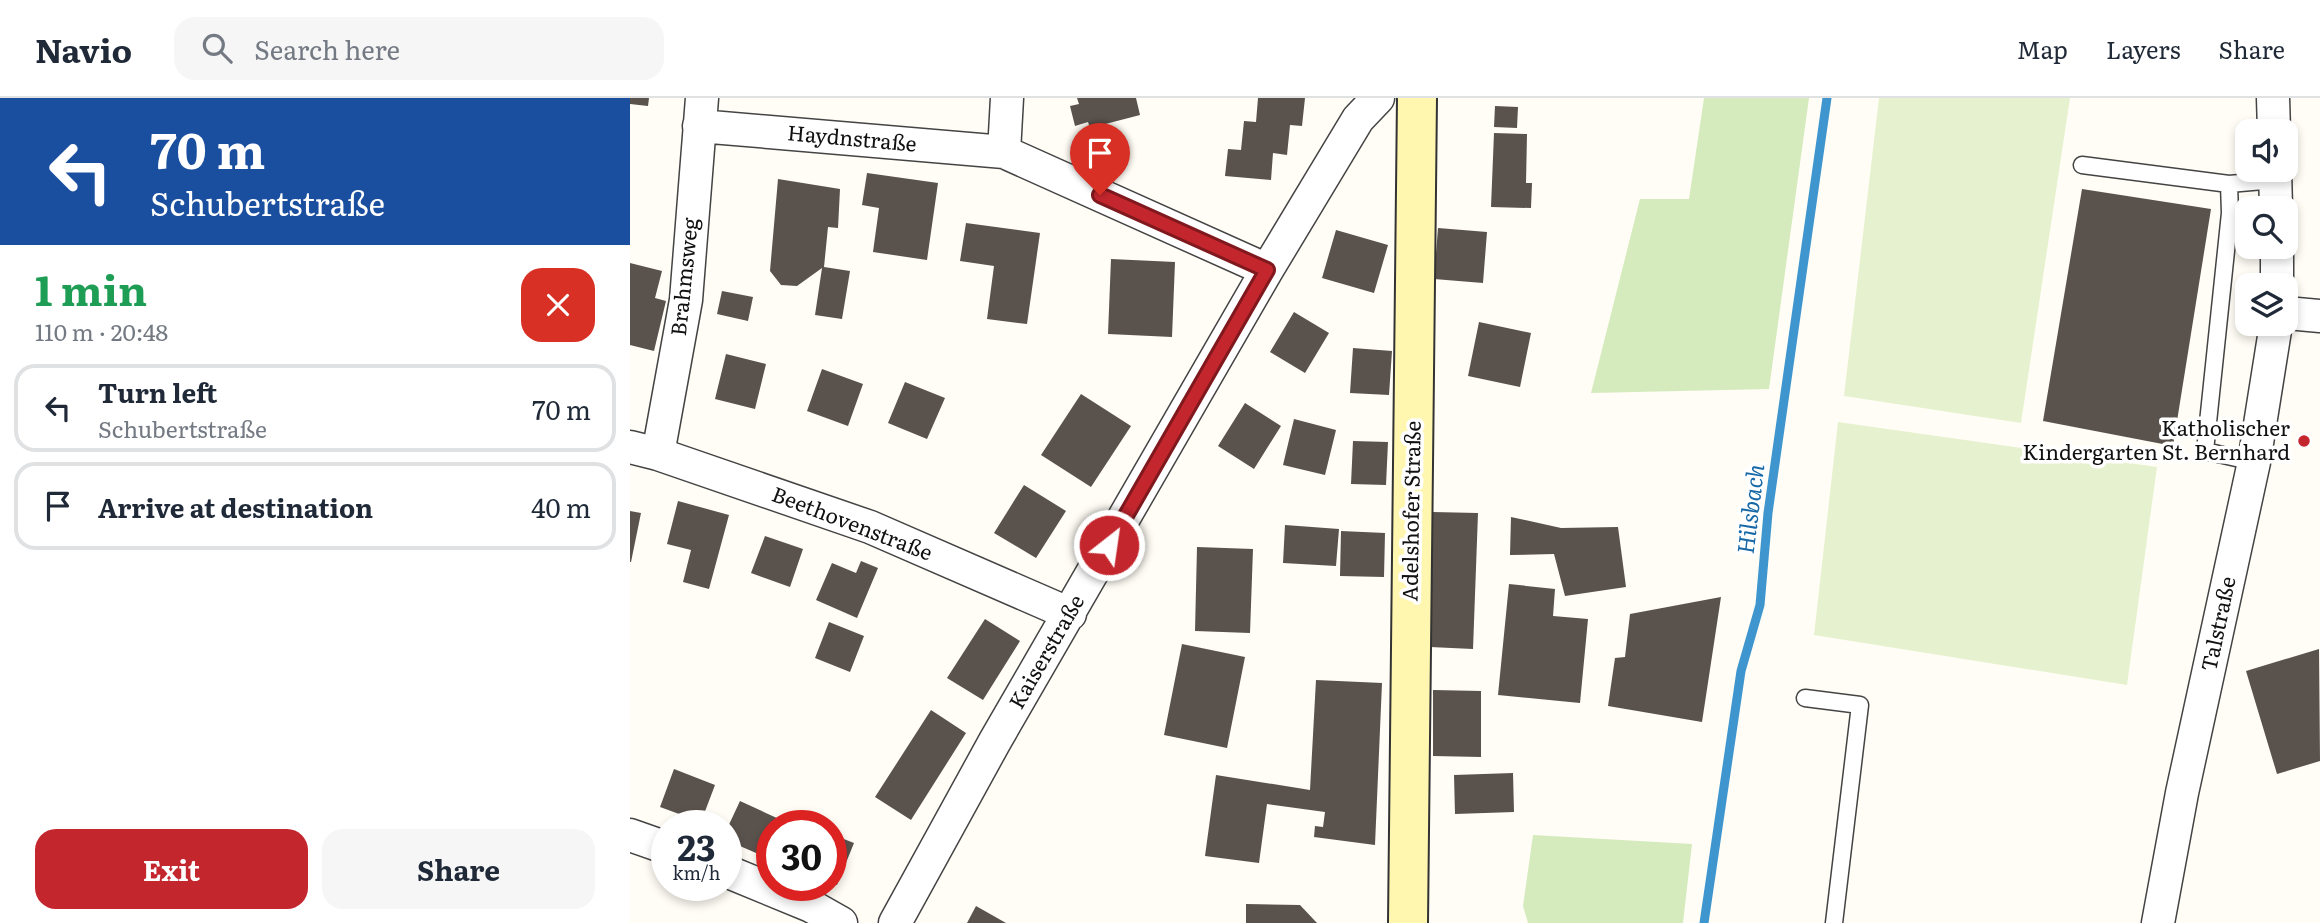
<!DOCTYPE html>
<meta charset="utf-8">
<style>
:root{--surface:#fff;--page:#f6f6f7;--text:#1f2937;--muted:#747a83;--line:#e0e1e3;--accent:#c4262e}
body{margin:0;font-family:Literata,serif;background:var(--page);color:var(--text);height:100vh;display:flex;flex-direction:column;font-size:26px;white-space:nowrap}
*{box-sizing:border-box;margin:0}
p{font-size:23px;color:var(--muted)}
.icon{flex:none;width:38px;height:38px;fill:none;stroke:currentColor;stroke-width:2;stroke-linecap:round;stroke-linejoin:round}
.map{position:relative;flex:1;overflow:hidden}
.drawer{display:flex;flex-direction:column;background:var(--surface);width:630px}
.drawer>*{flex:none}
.guide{background:#1a4fa0;color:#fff;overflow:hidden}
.fabs{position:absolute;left:1605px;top:21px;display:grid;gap:14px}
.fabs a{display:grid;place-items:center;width:63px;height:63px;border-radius:14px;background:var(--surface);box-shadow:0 4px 10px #0003;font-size:35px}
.speed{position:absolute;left:21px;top:712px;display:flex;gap:14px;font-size:35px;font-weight:700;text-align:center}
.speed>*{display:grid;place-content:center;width:91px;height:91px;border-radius:50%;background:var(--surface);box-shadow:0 4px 10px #0003;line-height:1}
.speed small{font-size:18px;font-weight:400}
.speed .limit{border:10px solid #d22;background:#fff;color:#111}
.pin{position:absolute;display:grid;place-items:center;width:60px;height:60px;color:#fff;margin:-72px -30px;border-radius:50% 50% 50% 0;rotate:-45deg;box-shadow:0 0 7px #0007}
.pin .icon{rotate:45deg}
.me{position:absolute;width:77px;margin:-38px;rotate:30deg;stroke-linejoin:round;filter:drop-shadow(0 0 5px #0008)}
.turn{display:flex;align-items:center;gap:24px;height:147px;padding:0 35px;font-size:32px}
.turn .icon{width:91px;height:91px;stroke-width:2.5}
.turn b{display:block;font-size:49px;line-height:60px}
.round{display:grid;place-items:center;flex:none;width:74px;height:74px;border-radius:21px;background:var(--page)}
.summary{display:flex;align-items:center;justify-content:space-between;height:119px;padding:0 35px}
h1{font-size:42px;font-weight:700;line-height:52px;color:#1e9e55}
.action{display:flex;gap:14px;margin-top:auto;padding:14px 35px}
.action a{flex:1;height:80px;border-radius:21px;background:var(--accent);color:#fff;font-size:28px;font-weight:700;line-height:80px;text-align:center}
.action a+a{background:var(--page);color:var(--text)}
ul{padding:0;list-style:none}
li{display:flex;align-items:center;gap:21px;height:88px;margin:0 14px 10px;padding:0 21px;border:4px solid var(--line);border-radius:21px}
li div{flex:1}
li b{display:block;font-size:26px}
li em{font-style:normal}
header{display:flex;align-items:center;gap:42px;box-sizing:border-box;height:98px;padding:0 35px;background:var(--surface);border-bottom:2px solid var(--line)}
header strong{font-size:33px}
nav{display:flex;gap:38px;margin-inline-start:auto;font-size:24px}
.search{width:490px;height:63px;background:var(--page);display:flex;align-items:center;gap:18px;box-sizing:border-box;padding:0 24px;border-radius:21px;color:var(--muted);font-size:26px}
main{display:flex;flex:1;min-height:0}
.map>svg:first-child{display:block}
.green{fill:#d5ebbd}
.pitch{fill:#e6f2cf}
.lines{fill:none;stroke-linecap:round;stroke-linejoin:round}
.stream{stroke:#3f96cf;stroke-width:9}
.building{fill:#5a524d}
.lane-casing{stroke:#444;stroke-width:19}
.street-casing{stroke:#444;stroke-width:35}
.secondary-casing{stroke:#333;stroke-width:42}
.lane{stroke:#fff;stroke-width:16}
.street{stroke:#fff;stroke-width:32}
.secondary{stroke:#fff6b0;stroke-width:38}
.route-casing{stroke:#7f191e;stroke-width:18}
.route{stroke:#c4262e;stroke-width:12}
.poi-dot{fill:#c4262e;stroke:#fff;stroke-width:2.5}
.labels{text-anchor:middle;stroke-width:7;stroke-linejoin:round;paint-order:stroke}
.street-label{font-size:21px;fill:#111;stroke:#fff}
.poi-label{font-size:21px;fill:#111;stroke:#fff;text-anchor:end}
.water-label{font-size:23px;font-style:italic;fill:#1768a6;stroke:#fff}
</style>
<header>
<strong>Navio</strong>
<div class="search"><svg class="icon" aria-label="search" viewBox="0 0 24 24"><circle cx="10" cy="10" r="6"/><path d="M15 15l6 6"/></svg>Search here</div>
<nav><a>Map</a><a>Layers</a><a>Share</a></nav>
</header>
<main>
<section class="drawer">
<div class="guide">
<div class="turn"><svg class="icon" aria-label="left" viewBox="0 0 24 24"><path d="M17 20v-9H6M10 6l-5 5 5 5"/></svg><div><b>70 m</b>Schubertstraße</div></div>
</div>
<div class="summary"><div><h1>1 min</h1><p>110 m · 20:48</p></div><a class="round" style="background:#d93025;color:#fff"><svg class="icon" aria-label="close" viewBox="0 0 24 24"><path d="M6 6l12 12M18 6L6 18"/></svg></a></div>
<ul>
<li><svg class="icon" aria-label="left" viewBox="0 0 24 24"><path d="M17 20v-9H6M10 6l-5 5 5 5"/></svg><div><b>Turn left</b><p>Schubertstraße</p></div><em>70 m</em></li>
<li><svg class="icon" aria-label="arrive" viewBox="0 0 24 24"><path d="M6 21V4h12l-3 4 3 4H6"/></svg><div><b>Arrive at destination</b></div><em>40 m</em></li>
</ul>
<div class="action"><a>Exit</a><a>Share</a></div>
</section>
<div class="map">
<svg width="1690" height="825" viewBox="0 0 1690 825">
<rect width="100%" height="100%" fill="#fffdf5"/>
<!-- green -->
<path class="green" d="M1074,0h105l-40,291 -178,4 49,-194h49z
M903,737l159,9 -9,79h-155l-5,-17z"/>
<!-- pitch -->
<path class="pitch" d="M1249,0h191l-49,325 -177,-27z
M1208,324l319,45 -30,218 -313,-50z"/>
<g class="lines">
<!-- stream -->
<path class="stream" d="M1074,825l37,-252 19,-66 8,-92 59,-415"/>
</g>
<!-- building -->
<path class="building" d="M0,0h19l-1,8 -18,-2z
M447,0h59l4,17 -50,13 -2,-6 -13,4 -5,-20 9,-2z
M628,0h47l-3,28 -12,-1 -3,30 -14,-2 -2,27 -46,-4 3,-27 13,1 3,-29 12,1z
M865,8l23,1 -1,21 -23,-1z
M864,35l33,1 -1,49h6l-1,25 -40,-1z
M237,75l71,10 -11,77 -54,-8 6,-44 -17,-3z
M148,81l62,10 -2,39 -10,-1 -4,40 26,4 -8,48 -27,-4 7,-47 -25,18 -16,-1 -11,-14z
M1452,91l129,20 -38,237 -130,-25z
M336,125l74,10 -13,91 -40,-5 7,-53 -34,-5z
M808,130l49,4 -4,51 -49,-4z
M706,132l52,15 -14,48 -52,-15z
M481,161l64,3 -3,75 -64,-3z
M0,165l32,8 -7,27 11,3 -12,50 -24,-6z
M92,193l31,6 -5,24 -31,-7z
M664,214l35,21 -24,40 -35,-21z
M849,224l52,11 -11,54 -52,-11z
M723,250l39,3 -3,44 -39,-2z
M96,256l40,10 -11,45 -40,-10z
M192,271l41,15 -15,42 -41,-15z
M275,284l40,16 -18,41 -39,-16z
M451,296l50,32 -40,61 -50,-32z
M615,305l36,23 -27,43 -36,-23z
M664,321l42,11 -11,45 -42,-10z
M723,343l35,1 -2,43 -35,-1z
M394,387l42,26 -30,47 -42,-25z
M48,403l51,14 -20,74 -26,-7 8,-32 -24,-6z
M0,413l11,2 -10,49h-1z
M803,414l45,1 -5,136 -43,-2z
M881,419l50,11 57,-1 8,60 -61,9 -11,-42 -44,1z
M655,427l54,4 -3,37 -53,-3z
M711,433l44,2 -1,44 -44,-1z
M135,438l38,13 -13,38 -39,-14z
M567,449l56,2 -3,84 -55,-2z
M231,463l17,7 -21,50 -41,-18 16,-37 24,10z
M879,486l46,5 -2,27 35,3 -8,84 -82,-8z
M1091,499l-19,125 -94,-16 7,-48 10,-1 5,-43z
M355,521l35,22 -37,59 -36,-22z
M199,524l35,14 -14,36 -35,-14z
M552,546l63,13 -18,91 -63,-13z
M1689,551l1,112 -43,13 -31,-103z
M686,582l66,3 -7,162 -61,-8 1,-11 8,1 2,-15 -58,-8 -8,59 -54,-7 11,-81 94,15z
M803,592l48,1v66l-48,-1z
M301,612l35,23 -55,87 -36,-23z
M44,671l41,16 -14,37 -41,-15z
M883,675l1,39 -59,2 -1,-39z
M110,703l39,18 -3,7h-4v10l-9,20 -37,-16v-9z
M201,736l23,9 -17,42 -6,-2z
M616,806l54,1 17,18h-71z
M346,808l30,17h-39z"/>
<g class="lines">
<!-- lane casing -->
<g class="lane-casing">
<path id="lane" d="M1452,67l147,19 1,29 -25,238 49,11
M1599,86l46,-4
M1175,600l55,7 -26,218"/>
</g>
<!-- street casing -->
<g class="street-casing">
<path id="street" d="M1643,0l1,33
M69,28l305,26 263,118
M374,54l3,-54
M1645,72l1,38
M1647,149v38
M1656,215l34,3
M0,349l28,7 212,73 200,87
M28,356l28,-154 16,-202
M0,737l37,13
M96,773l85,35 30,17
M265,825l100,-182 272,-471 91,-151 20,-21
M1528,825l24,-130 72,-331 22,-138"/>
</g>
<!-- secondary casing -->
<g class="secondary-casing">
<path id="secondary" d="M778,825l9,-825"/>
</g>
<!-- lane -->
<use href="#lane" class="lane"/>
<!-- street -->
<use href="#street" class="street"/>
<!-- secondary -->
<use href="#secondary" class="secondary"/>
</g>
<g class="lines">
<!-- route casing -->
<g class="route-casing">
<path id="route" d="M470,97l167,75 -158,275"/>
</g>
<!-- route -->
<use href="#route" class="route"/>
</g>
<!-- markers -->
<circle class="poi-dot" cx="1674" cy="343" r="7"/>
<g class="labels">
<!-- street labels -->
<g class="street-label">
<text transform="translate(222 41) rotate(5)" y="7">Haydnstraße</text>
<text transform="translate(55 179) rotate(-84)" y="7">Brahmsweg</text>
<text transform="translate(782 413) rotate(-89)" y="7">Adelshofer Straße</text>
<text transform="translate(222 426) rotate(21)" y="7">Beethovenstraße</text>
<text transform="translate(1589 526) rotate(-78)" y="7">Talstraße</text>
<text transform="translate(417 554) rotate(-60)" y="7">Kaiserstraße</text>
</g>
<!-- poi labels -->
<g class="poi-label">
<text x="1660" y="338">Katholischer<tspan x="1660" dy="24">Kindergarten St. Bernhard</tspan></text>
</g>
<!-- water labels -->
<g class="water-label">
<text transform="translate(1121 411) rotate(-83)" y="8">Hilsbach</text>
</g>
</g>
</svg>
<div class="fabs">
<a><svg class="icon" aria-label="sound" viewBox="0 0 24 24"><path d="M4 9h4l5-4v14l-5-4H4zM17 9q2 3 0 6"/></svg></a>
<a><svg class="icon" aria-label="search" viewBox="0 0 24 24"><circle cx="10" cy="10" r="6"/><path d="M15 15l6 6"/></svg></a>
<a><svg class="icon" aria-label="layers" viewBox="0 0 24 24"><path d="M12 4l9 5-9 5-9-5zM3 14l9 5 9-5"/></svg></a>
</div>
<div class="speed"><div>23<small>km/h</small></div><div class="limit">30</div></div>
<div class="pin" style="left:470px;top:97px;background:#d93025"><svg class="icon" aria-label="arrive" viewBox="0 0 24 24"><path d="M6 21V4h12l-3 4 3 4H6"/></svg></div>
<svg class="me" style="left:479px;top:447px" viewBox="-20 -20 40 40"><circle r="17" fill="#c4262e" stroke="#fff" stroke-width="3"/><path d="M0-11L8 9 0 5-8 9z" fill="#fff"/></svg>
</div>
</main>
